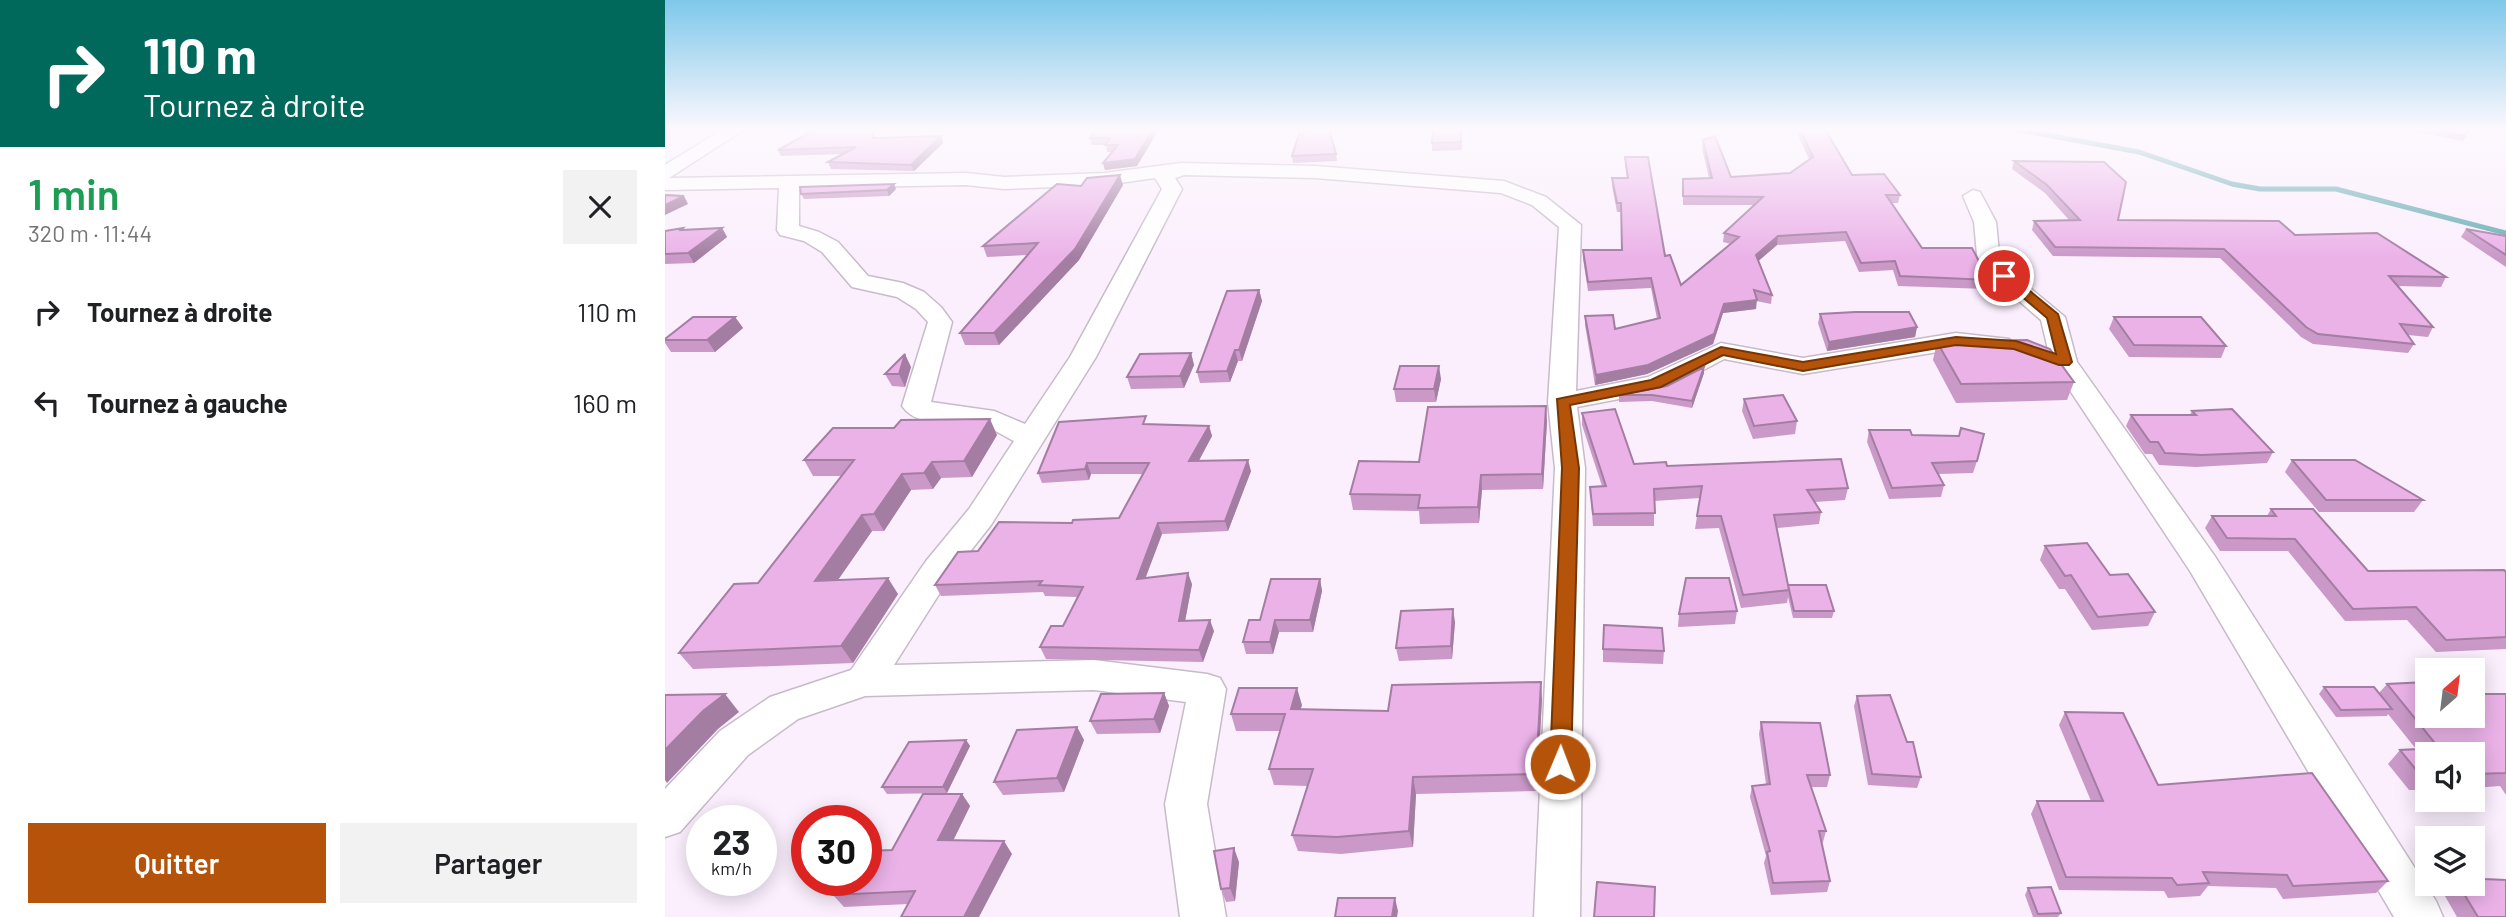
<!DOCTYPE html>
<html lang="fr">
<meta charset="utf-8">
<style>
:root{--surface:#fff;--page:#f2f2f2;--text:#202124;--muted:#757577;--accent:#b45309}
body{margin:0;font-family:Barlow,sans-serif;background:var(--page);color:var(--text);height:100vh;display:flex;flex-direction:column;font-size:26px;white-space:nowrap}
*{box-sizing:border-box;margin:0}
p{font-size:23px;color:var(--muted)}
.icon{flex:none;width:38px;height:38px;fill:none;stroke:currentColor;stroke-width:2;stroke-linecap:round;stroke-linejoin:round}
.map{position:relative;flex:1;overflow:hidden}
.side{display:flex;flex-direction:column;background:var(--surface);width:665px}
.side>*{flex:none}
.banner{background:#00695c;color:#fff;overflow:hidden}
.needle{width:46px;rotate:28deg}
.fabs{position:absolute;left:1750px;top:658px;display:grid;gap:14px}
.fabs a{display:grid;place-items:center;width:70px;height:70px;border-radius:0px;background:var(--surface);box-shadow:0 4px 18px #0003;font-size:35px}
.speed{position:absolute;left:21px;top:805px;display:flex;gap:14px;font-size:35px;font-weight:700;text-align:center}
.speed>*{display:grid;place-content:center;width:91px;height:91px;border-radius:50%;background:var(--surface);box-shadow:0 4px 18px #0003;line-height:1}
.speed small{font-size:18px;font-weight:400}
.speed .limit{border:10px solid #d22;background:#fff;color:#111}
.pin{position:absolute;display:grid;place-items:center;width:60px;height:60px;color:#fff;margin:-30px;border:4px solid #fff;border-radius:50%;box-shadow:0 2px 7px #0007}
.me{position:absolute;width:77px;margin:-38px;rotate:1deg;stroke-linejoin:round;filter:drop-shadow(0 0 5px #0008)}
.turn{display:flex;align-items:center;gap:24px;height:147px;padding:0 28px;font-size:32px}
.turn .icon{width:91px;height:91px;stroke-width:2.5}
.turn b{display:block;font-size:49px;line-height:60px}
.round{display:grid;place-items:center;flex:none;width:74px;height:74px;border-radius:0px;background:var(--page)}
.summary{display:flex;align-items:center;justify-content:space-between;height:119px;padding:0 28px}
h1{font-size:42px;font-weight:600;line-height:52px;color:#1e9e55}
.action{display:flex;gap:14px;margin-top:auto;padding:14px 28px}
.action a{flex:1;height:80px;border-radius:0px;background:var(--accent);color:#fff;font-size:28px;font-weight:600;line-height:80px;text-align:center}
.action a+a{background:var(--page);color:var(--text)}
ul{padding:0;list-style:none}
li{display:flex;align-items:center;gap:21px;height:91px;padding:0 28px}
li div{flex:1}
li b{display:block;font-size:26px}
li em{font-style:normal}
main{display:flex;flex:1;min-height:0}
.map>svg:first-child{display:block}
.lines{fill:none;stroke-linecap:round;stroke-linejoin:round}
.stream{stroke:#64abb2;stroke-width:5}
.minor-casing{stroke:#c7bbc9;stroke-width:3}
.minor{fill:#fff;fill-rule:evenodd}
.wall{fill:#ca99c8}
.shaded-wall{fill:#a47da2}
.building{fill:#ebb2e8;stroke:#a47da2;stroke-width:2}
.route{fill:#b45309;stroke:#753606;stroke-width:2}
</style>
<main>
<section class="side">
<div class="banner">
<div class="turn"><svg class="icon" aria-label="right" viewBox="0 0 24 24"><path d="M7 20v-9h11M14 6l5 5-5 5"/></svg><div><b>110 m</b>Tournez à droite</div></div>
</div>
<div class="summary"><div><h1>1 min</h1><p>320 m · 11:44</p></div><a class="round"><svg class="icon" aria-label="close" viewBox="0 0 24 24"><path d="M6 6l12 12M18 6L6 18"/></svg></a></div>
<ul>
<li><svg class="icon" aria-label="right" viewBox="0 0 24 24"><path d="M7 20v-9h11M14 6l5 5-5 5"/></svg><div><b>Tournez à droite</b></div><em>110 m</em></li>
<li><svg class="icon" aria-label="left" viewBox="0 0 24 24"><path d="M17 20v-9H6M10 6l-5 5 5 5"/></svg><div><b>Tournez à gauche</b></div><em>160 m</em></li>
</ul>
<div class="action"><a>Quitter</a><a>Partager</a></div>
</section>
<div class="map">
<svg width="1841" height="917" viewBox="0 0 1841 917">
<rect width="100%" height="100%" fill="#fbeffd"/>
<g class="lines">
<!-- stream -->
<path class="stream" d="M1349,129l125,23 93,32 28,5h76l170,44"/>
<!-- minor casing -->
<g class="minor-casing">
<path id="minor" d="M58,129h22l-76,49 297,-5 38,4 101,-4 76,-10 134,3 189,15 42,16 35,28 -5,166 72,-14 73,-34 82,15 153,-25 53,6 4,5 -4,5h-53l-153,25 -79,-15 -58,31 -89,17 8,61 -5,449h-46l21,-449 -7,-66 11,-175 -27,-22 -31,-12 -186,-15 -131,-3 -9,3 7,11 -86,168 -105,168 -41,52 -56,88 200,-5 113,14 13,4 6,11 -19,115 19,113h-46l-15,-113 21,-102 -92,-12 -229,6 -67,23 -50,36 -68,77 -15,5v-48l55,-58 50,-34 81,-27 75,-109 43,-52 45,-68c-8,-4 -17,-10 -25,-13 -26,-8 -70,3 -87,-22l26,-84 -12,-13 -19,-12 -45,-10 -30,-35 -18,-11 -24,-6 -3,-5 2,-42 -114,2v-25zM490,178l7,11 -92,168 -45,67 -31,-13 -63,-9 21,-80 -11,-15 -17,-15 -21,-9 -35,-7 -30,-34 -19,-10 -20,-6v-38l167,-3 38,4 101,-4z
M1308,190l7,2 16,30 4,41 65,54 12,45 137,193 222,346 7,16h-49l-204,-346 -139,-209 -10,-42 -63,-55 -4,-43 -11,-26z"/>
</g>
<!-- minor -->
<use href="#minor" class="minor"/>
</g>
<!-- wall -->
<path class="wall" d="M494,129l-22,37 -32,4 -2,-7 9,-11h-5l-1,-7h-14l-2,-7z
M768,129h29v21l-30,1v-8z
M1130,129h30l27,46 48,20 -2,8h-6l30,45 67,32 -2,9 -89,-3 -5,-16 -34,2 -14,-31 -68,4 -19,16 14,34 -1,9 -15,-3v8l-33,4 -10,31 -66,30 -52,11 -10,-60v-9l30,13 42,-10 -6,-31 -63,3 -5,-32v-9h39l-1,-38h-4l-5,-26v-8h15l-2,-13v-8l40,99 16,29 50,-41 -8,-2 1,-9 30,-28h-71v-26l26,-1 -7,-30 1,-8 28,37 59,-4 19,-14z
M1739,129h65l-6,12z
M211,135v3l65,-2 2,7 -29,28 -83,-2 -3,-7 15,-8 -62,2 -3,-6z
M671,154l1,7 -44,2 -1,-7z
M1349,161l104,59 177,15 151,42 -5,10 -44,-1 36,41 -5,10 -20,-2 6,9 -6,9 -95,-9 -12,-7 -81,-79 -167,-2 -21,-26 2,-9 35,-1 -24,-27 -33,-24z
M458,185l-44,75 -80,85h-34l-5,-12 68,-78 -41,2 -4,-11 98,-60z
M231,189l-7,7 -85,3 -3,-5z
M18,228l1,2 38,-2 5,9 -33,26 -29,1v-33z
M1801,229l40,7v31l-45,-30z
M594,290l3,11 -20,60h-4l-8,21 -30,1 -3,-11z
M1155,314l97,13 -2,10 -88,14 -9,-28z
M70,317l8,11 -28,24h-44l-6,-9v-4z
M1449,317l112,29 -5,12 -92,-1 -20,-28z
M1272,342l137,40 -7,18 -111,3 -23,-43z
M526,353l3,12 -10,23 -53,1 -4,-12z
M246,367l-6,20 -13,-1 -7,-12z
M1039,367v6l-12,35 -40,-7 -33,1v-7l48,-9z
M776,379l-5,23h-40l-2,-13z
M1079,399l53,22 -2,13 -42,5 -11,-28z
M1527,411l81,41 -6,11 -71,4 -37,-2 -7,-11h-7l-19,-28 5,-11h59z
M917,413l52,51 33,2 181,22 -3,12 -30,2 6,10 -2,12 -42,4 11,57 46,26 -2,7h-39l-5,-21 -1,6 -46,5 -22,-80 -24,1 5,-31 -46,3v25h-61l-3,-39 12,-1 -20,-61z
M882,421l-4,68 -61,1 -3,33 -59,1 -1,-13 -66,-1 -3,-16 69,-32z
M483,424l61,2 3,10 -14,25 53,10 -23,60 -66,3 -17,44 47,6 -7,37 29,10 -11,31 -157,-3 -6,-12 23,-21 14,-29 -32,-1 -2,-4 -102,4 -6,-11 43,-34 94,-28 47,-5 24,-44h-52l-2,6 -47,3 -4,-10z
M1204,430l43,5 65,26 -4,12 -35,1 6,11 -3,12 -52,2 -22,-57z
M332,435l-25,42 -31,1 -8,11 -22,1 -27,41h-12l-34,49 60,14 -45,69 -160,6 -14,-16 79,-70 83,-107h-28l-9,-16z
M1627,460l131,40 -9,12h-95l-34,-40z
M1606,509l97,62 138,1v77l-70,3 -29,-32 -62,1 -57,-70h-68l-15,-23 7,-12h55z
M1380,546l65,29 45,37 -7,14 -56,4 -27,-41h-6l-19,-29z
M655,579l2,12 -9,41h-34l-6,22h-27l-3,-12 17,-22z
M1072,611l-2,13 -57,3 1,-13z
M790,622l-3,37 -53,2 -3,-13z
M938,649l61,2 -1,13 -60,-2z
M1722,684l40,32 79,-22v101l-6,-9 -27,2v-34h-46v36h-18l-21,-26 12,-14 16,-1 -28,-35 -1,2 -51,1 -17,-23 5,-7 55,6z
M499,693l5,13 -9,27 -63,1 -7,-13z
M1192,696l50,46 14,35 -4,11 -49,-3 -14,-79z
M877,699l-5,92 -121,3 -3,53 -72,7 -43,-3 -6,-16 16,-49 -34,-1 -5,-16 11,-38h-44l-5,-17 71,-9 -2,4 88,2z
M1400,712l93,73 230,96 -12,12 -93,6 -7,-11 -68,-2 -8,10 -32,2 -4,-7 -105,-1 -28,-76 6,-13h54l-32,-76z
M1096,722l69,53 -3,12h-16l15,44 -3,11 -1,1 8,38 -3,11 -56,3 -7,-32 2,-7 -16,-59 2,-11 14,-2 -7,-50z
M412,727l7,13 -20,52 -61,3 -9,-13z
M301,740l4,6 -23,47 -60,1 -5,-7z
M297,794l8,12 -17,35 59,13 -104,50 -64,3 -11,-12 59,-45z
M1772,831l23,7h-29z
M574,862l-4,39 -9,1 -5,-13z
M1819,879l22,38h-49l-19,-33h35z
M1363,888l33,25 -3,4h-25l-8,-22z"/>
<!-- shaded-wall -->
<path class="shaded-wall" d="M488,129h6l-22,37 -32,4 -2,-7z
M276,136l2,7 -29,28 -3,-6z
M455,175l3,10 -44,75 -80,85 -5,-12z
M229,184l2,5 -7,7 -2,-6z
M19,196l4,8 -23,11v-10z
M57,228l5,9 -33,26 -6,-10z
M1113,236l-1,9 -22,19 1,-9z
M594,290l3,11 -20,60 -3,-11z
M1092,300l-1,9 -33,4 -10,31 -66,30 -52,11 1,-10 128,-71z
M70,317l8,11 -28,24 -8,-12z
M1252,327l-2,10 -88,14 2,-9z
M570,350l3,11 -8,21 -3,-11z
M526,353l3,12 -10,23 -4,-12z
M240,354l6,13 -6,20 -6,-13z
M774,366l2,13 -5,23 -2,-13z
M1039,367v6l-12,35v-7z
M881,406l1,15 -4,68 -1,-15z
M325,419l7,16 -25,42 -8,-16z
M544,426l3,10 -19,36 -4,-11z
M583,460l3,11 -23,60 -3,-10z
M267,462l9,16 -8,11 -9,-16z
M422,463l4,11 -2,6 -4,-11z
M237,474l9,16 -27,41 -10,-17z
M816,475l1,15 -3,33 -1,-16z
M197,515l10,16 -46,66 -11,-16z
M493,523l4,11 -21,56 -4,-11z
M523,573l4,11 -9,48 -4,-11z
M223,578l10,16 -45,69 -12,-17z
M655,579l2,12 -9,41 -3,-12z
M788,609l2,13 -3,37 -1,-13z
M545,620l4,11 -11,31 -4,-12z
M610,620l4,12 -6,22 -3,-12z
M876,682l1,17 -5,92 -1,-17z
M632,688l5,17 -6,21 -5,-17z
M499,693l5,13 -9,27 -6,-14z
M60,694l14,18 -21,17 -51,54 -2,-3v-30l38,-39z
M412,727l7,13 -20,52 -7,-14z
M301,740l4,6 -23,47 -4,-6z
M748,777l3,17 -3,53 -4,-16z
M297,794l8,12 -23,47 -9,-13z
M339,841l8,13 -33,63h-15z
M569,848l5,14 -4,39 -5,-13z
M730,898l3,13 -1,6h-5z"/>
<!-- building -->
<path class="building" d="M151,129h57v9l68,-2 -30,29 -83,-3 28,-15 -78,3z
M430,129h58l-18,30 -32,4 15,-18h-13l5,-7h-20z
M640,129h24l7,25 -44,2 7,-22h4z
M768,129h28v13l-29,1z
M1135,129h25l27,46 32,-1 16,21h-14l36,53h50l17,32 -89,-4 -5,-15 -34,2 -15,-31 -68,4 -22,19 16,40 -18,-5 3,10 -33,4 -10,30 -66,31 -52,10 -11,-59 28,-1 2,14 45,-11 -9,-40 -63,4 -5,-32h39l-1,-47h-4l-5,-25h16l-3,-21h23l17,99 5,-1 11,30 58,-48 -15,-4 39,-36 -80,-1v-17l29,-1 -9,-38 12,-4 16,41 59,-4 23,-16z
M1766,129h38l-4,7z
M1349,161l90,1 22,20 -8,38 161,1 16,14 82,-2 69,44 -57,-1 44,51 -33,-3 14,20 -96,-10 -12,-7 -82,-78 -169,-2 -21,-26 46,-1 -33,-35z
M455,175l-45,74 -81,84h-34l78,-90 -55,3 74,-62 24,2 6,-8z
M229,184l-7,6 -86,4 -1,-7z
M0,195l19,1 -19,9z
M18,228l-2,2 41,-2 -34,25 -23,1v-23z
M1801,229l40,7v19z
M594,290l-20,60h-4l-8,21 -30,1 30,-81z
M1190,312h54l8,15 -88,15 -9,-28z
M28,317h42l-28,23h-42v-1z
M1449,317h87l25,29 -92,-1z
M1362,340l23,9 24,33 -113,2 -24,-42z
M526,353l-11,23 -53,1 13,-23z
M240,354l-6,20h-14z
M735,366h39l-5,23h-40z
M1039,367l-12,34 -40,-6h-33l48,-9z
M1118,395l14,26 -43,5 -10,-27z
M881,406l-4,68 -61,1 -3,32 -60,1 2,-13 -70,-1 9,-33 60,1 9,-55z
M950,409l19,55 32,-2 1,4 174,-7 7,29 -41,2 14,22 -47,3 15,75 -46,5 -22,-79h-24l5,-30 -48,3 1,24 -62,1 -3,-27 16,-1 -24,-73z
M1567,409l41,43 -71,3 -37,-2 -7,-11h-8l-19,-27h65l-4,-4z
M481,416l-3,8 66,2 -20,35 59,-1 -23,61 -67,2 -21,56 51,-6 -9,48 31,-1 -11,30 -159,-3 11,-21h12l20,-39 -44,-2 3,-4 -107,4 23,-33 20,-1 21,-29 73,1 1,-3 46,-2 30,-55h-62l-2,6 -47,4 21,-51z
M325,419l-26,42 -32,1 -8,11 -22,1 -28,40 -12,1 -47,66 73,-3 -47,68 -162,7 55,-69 24,-1 96,-123h-50l29,-32h61l7,-8z
M1296,428l23,6 -7,27 -45,2 12,22 -52,3 -23,-58h41l2,5 47,1z
M1627,460h63l68,40h-97z
M1606,509h42l55,62 136,-1 2,2v65l-60,3 -30,-33 -63,2 -58,-70 -68,-1 -15,-22h64z
M1422,543l23,32 18,-1 27,38 -57,5 -27,-42 -6,1 -20,-30z
M1021,578h43l8,33 -58,3z
M606,579h49l-10,41h-35l-5,22h-27l6,-22h11z
M1123,585h38l8,26h-40z
M788,609l-2,37 -55,2 5,-37z
M939,625l58,3 2,23 -61,-2z
M876,682l-5,92 -123,3 -4,54 -72,6 -45,-2 21,-66h-44l16,-55h-54l8,-26h58l-6,21 97,2 4,-26z
M1762,682v34h46v-21l10,-1h23v79l-33,1v-20h-46v22h-6l-21,-26 39,-2 -52,-64z
M1659,687h50l18,22 -51,1z
M499,693l-10,26 -64,2 11,-27z
M60,694l-22,17 -38,39v-55z
M1225,695l17,47h6l8,35 -49,-3 -15,-78z
M1400,712l58,1 35,72 154,-12 76,108 -95,5 -6,-11 -84,-3 6,11 -32,2 -5,-7 -106,-1 -29,-76h66z
M1096,722l59,1 10,52h-23l19,56h-7l11,50 -57,2 -6,-31 3,-1 -18,-65 18,-2z
M412,727l-20,51 -63,4 23,-52z
M301,740l-23,47h-61l27,-45z
M258,794h39l-24,46 66,1 -40,76h-63l14,-26 -82,4 8,-15h25v-29l26,-1z
M1772,831l23,7h-21z
M1808,842l2,1 9,36 22,1v37h-28l-20,-33h15z
M569,848l-4,40 -9,1 -7,-38z
M932,882l58,5 -1,30h-60z
M1386,887l10,26 -23,1 -10,-26z
M673,898h57l-3,19h-57z"/>
<!-- sky -->
<linearGradient id="sky" x2="0" y2="1"><stop stop-color="#7ec8ea"/><stop offset="0.5" stop-color="#fdf8fe"/><stop offset="1" stop-color="#fdf8fe" stop-opacity="0"/></linearGradient>
<rect width="1841" height="258" fill="url(#sky)"/>
<!-- route -->
<path class="route" d="M1335,273h8l50,41 14,48 -3,3h-10l-45,-16 -58,-4 -153,26 -80,-16 -62,32 -91,18 9,63 -8,296 -3,6 -8,3 -7,-3 -3,-6 12,-296 -5,-69 94,-19 70,-33 82,15 153,-25 60,4 40,13 -9,-36 -47,-40z"/>
</svg>
<div class="fabs">
<a><svg class="needle" viewBox="-14 -14 28 28"><path d="M0-13l5 13h-10z" fill="#e53935"/><path d="M0 13l5-13h-10z" fill="#757577"/></svg></a>
<a><svg class="icon" aria-label="sound" viewBox="0 0 24 24"><path d="M4 9h4l5-4v14l-5-4H4zM17 9q2 3 0 6"/></svg></a>
<a><svg class="icon" aria-label="layers" viewBox="0 0 24 24"><path d="M12 4l9 5-9 5-9-5zM3 14l9 5 9-5"/></svg></a>
</div>
<div class="speed"><div>23<small>km/h</small></div><div class="limit">30</div></div>
<div class="pin" style="left:1339px;top:276px;background:#d93025"><svg class="icon" aria-label="arrive" viewBox="0 0 24 24"><path d="M6 21V4h12l-3 4 3 4H6"/></svg></div>
<svg class="me" style="left:895px;top:764px" viewBox="-20 -20 40 40"><circle r="17" fill="#b45309" stroke="#fff" stroke-width="3"/><path d="M0-11L8 9 0 5-8 9z" fill="#fff"/></svg>
</div>
</main>
